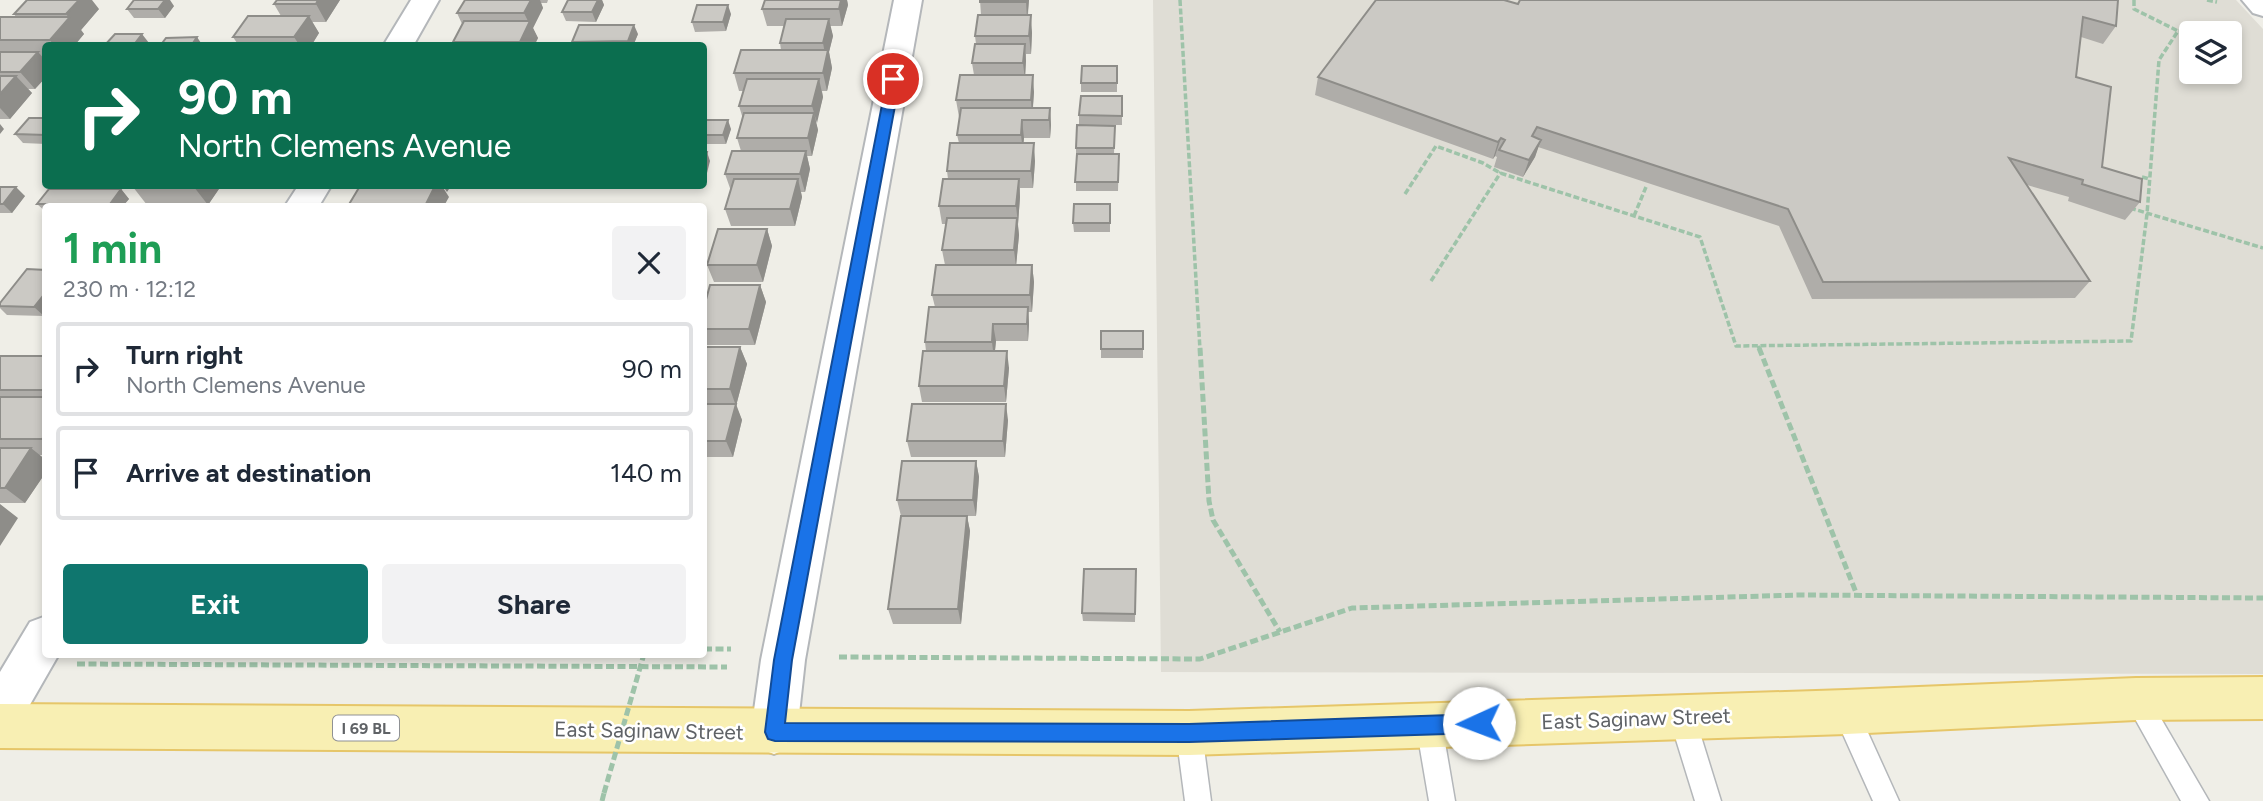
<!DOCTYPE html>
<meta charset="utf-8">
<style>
:root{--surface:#fff;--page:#f2f2f3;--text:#1f2937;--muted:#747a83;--line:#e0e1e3;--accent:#0f766e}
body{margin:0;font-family:Figtree,sans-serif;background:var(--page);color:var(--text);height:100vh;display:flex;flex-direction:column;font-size:26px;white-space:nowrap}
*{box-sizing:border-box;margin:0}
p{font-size:23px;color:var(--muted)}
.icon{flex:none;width:38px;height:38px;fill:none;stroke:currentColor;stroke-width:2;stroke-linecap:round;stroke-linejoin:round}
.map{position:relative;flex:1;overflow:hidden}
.drawer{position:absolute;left:42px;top:203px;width:665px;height:455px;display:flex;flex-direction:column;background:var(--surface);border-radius:7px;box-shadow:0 4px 10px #0003}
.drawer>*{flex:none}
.top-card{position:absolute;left:42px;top:42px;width:665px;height:147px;border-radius:7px;box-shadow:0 4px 10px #0003;background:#0b6e4f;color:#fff;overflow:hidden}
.tools{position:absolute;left:2179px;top:21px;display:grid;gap:14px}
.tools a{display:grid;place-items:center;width:63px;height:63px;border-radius:7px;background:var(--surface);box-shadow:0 4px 10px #0003;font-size:35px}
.pin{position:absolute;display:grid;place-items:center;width:60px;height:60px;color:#fff;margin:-30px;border:4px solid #fff;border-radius:50%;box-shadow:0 2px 7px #0007}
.me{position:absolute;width:77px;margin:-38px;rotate:268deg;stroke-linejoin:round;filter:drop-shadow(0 0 5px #0008)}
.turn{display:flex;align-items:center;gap:24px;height:147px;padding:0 21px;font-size:32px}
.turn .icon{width:91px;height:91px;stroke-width:2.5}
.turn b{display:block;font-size:49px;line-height:60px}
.round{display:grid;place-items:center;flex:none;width:74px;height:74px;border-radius:7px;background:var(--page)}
.head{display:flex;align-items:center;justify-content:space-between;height:119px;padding:0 21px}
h1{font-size:42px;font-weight:700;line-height:52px;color:#1e9e55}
.cta{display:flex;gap:14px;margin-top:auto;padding:14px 21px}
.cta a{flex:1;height:80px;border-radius:7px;background:var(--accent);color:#fff;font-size:28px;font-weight:700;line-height:80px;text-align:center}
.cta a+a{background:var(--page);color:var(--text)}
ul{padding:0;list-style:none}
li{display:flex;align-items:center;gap:21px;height:94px;margin:0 14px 10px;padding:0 7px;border:4px solid var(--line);border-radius:7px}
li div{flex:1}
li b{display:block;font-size:26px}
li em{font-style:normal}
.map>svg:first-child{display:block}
.education{fill:#dfddd5;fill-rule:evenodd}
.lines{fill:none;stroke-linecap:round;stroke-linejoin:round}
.service-casing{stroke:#b4b7ba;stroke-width:3}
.minor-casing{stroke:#b4b7ba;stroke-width:4}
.tertiary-casing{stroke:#b4b7ba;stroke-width:4}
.primary-casing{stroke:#e6c669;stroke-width:4}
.path-far1{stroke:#9ec3a9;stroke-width:3.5;stroke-dasharray:6 2.5;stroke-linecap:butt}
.path{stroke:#9ec3a9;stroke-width:5;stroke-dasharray:8 3.5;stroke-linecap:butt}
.service{fill:#fff;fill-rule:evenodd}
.minor{fill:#fff;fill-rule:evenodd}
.tertiary{fill:#fff;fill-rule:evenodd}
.primary{fill:#f8efb3;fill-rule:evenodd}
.path-bridge{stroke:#9ec3a9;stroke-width:5;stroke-dasharray:8 3.5;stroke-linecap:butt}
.wall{fill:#afada9}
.shaded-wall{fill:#8e8d89}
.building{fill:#cbc9c4;stroke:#8e8d89;stroke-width:2}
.route{fill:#1a73e8;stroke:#114b97;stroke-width:2}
.labels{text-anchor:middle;stroke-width:5;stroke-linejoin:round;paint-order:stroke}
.shield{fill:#fff;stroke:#8f9194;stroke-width:2}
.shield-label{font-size:16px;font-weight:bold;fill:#5f6266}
.near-street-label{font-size:21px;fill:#5f6266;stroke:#fff}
</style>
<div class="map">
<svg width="2263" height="801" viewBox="0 0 2263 801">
<rect width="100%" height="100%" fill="#efeee7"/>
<!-- education -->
<path class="education" d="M1153,0h1083l27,29v645l-1102,-2zM2191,33h39v39h-39z"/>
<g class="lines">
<!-- service casing -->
<g class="service-casing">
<path id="service" d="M2136,687l9,4 64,110h-28l-57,-102 3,-8z
M1846,700l9,4 44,97h-26l-40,-89 4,-8z
M1682,705l9,4 4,8 26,84h-26l-26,-84 4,-8z
M1429,713l9,4 4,8 13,76h-26l-13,-76 4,-8z
M1189,721l9,3 4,9 9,68h-26l-9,-68 4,-9z"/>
</g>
<!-- minor casing -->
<g class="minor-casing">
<path id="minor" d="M411,0h28l-26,46h-30z
M894,0h28l-117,660 -8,72 -7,16 -16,6 -16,-6 -7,-16 10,-72z
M298,186h33l-12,20h-34z
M46,616v38h13l-43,75 -16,7v-64l30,-50z"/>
</g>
<!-- tertiary casing -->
<g class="tertiary-casing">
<path id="tertiary" d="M2242,0h21v16l-10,-3z"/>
</g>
<!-- primary casing -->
<g class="primary-casing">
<path id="primary" d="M2263,677v42l-127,1 -290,14 -657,21 -1189,-7v-44l1189,7 657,-21 290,-12z"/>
</g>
<!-- path-far1 -->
<path class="path-far1" d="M1180,0l20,350
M2134,0v9l44,22
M2207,0l10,2
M2142,177l8,2
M1405,194l31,-48 47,17 17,10 200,64 36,109 395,-5 16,-127 12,-154 19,-29 61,-3
M2130,208l133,40
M1634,216l12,-29
M1431,281l70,-109
M1758,346l2,4"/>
<!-- path -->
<path class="path" d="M1200,348l9,153 4,19 67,112
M1759,348l98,247
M704,649h27
M839,657l361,2 152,-51 447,-13 464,3
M77,664l650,3
M602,801l2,-8"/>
<!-- service -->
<use href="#service" class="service"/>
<!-- minor -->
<use href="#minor" class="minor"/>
<!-- tertiary -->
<use href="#tertiary" class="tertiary"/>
<!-- primary -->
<use href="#primary" class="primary"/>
<!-- path-bridge -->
<path class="path-bridge" d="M604,793l40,-139"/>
</g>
<!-- wall -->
<path class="wall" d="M340,0l-14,22h-14l7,11 -8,13h-72l-6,-9 48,-21 -7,-12z
M465,0h83l-1,3h-6l2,5 -10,20 5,10 -4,8h-79l-2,-4 9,-18 -5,-11z
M568,0h34l2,5 -8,17 -30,-1 -4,-9z
M765,0h82l1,5 -6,21h-12l3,10 -4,16 3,16 -5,23h-5l1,6 -7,26 2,7 -6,26h-5l3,13 -5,23h-4l1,5 -7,29h-64l-6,-17 6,-18 -6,-17 16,-23 -4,-13 6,-19 -4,-13 4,-15h-4l-5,-18 47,-23 -1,-7 4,-17h-17l-5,-17z
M980,0h49l-1,15 4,18 -1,21h-5l-1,21 9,17 -1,16h17l1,17 -1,13h-26l-1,5 12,18 -2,27h-13v9l-2,27 1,11 -3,30h16l2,17 -2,30h-4l1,12 -1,17h-32l-1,10 14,17 -3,34h-84l-3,-16 7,-35 -1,-9 10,-35 -3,-12 13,-30 -3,-15 4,-26h-4l-3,-18 9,-27 -1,-8 12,-28 -2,-8 3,-18h-1l-3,-17 18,-25 -2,-12 4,-19 -1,-8 6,-21z
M2118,0l-2,26 -13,18 -22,-7 -5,40 26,90 38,35 -15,18 -57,-19 1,-4 -42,-12 63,96 -15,17 -263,1 -33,-73 -241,-79 -3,10 -12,20 -29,-10 3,-10 -2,-1 -2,3 -178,-64 3,-18 200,-73z
M174,6l-9,12h-31l-7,-9z
M99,9l-18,21 3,4 -10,12h-28v11h-3l3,4v16l-11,12h-7l4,4 -22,26h-10v-102h16l-2,-3z
M731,14l-5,17 -31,1 -3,-10z
M638,34l-5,12h-59l-2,-4z
M1117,66v26h-36v-9z
M1122,96v29h-43v-10z
M46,118v26l-23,-1 -8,-9z
M704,120l27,9 -5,15h-22z
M1115,126l-1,28h5l-1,37h-42v-43z
M134,186h87l-13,19h-61l-14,-18z
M0,187l25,9 -13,17h-12z
M121,189l8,10 -6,7h-77v6l-9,-8z
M1110,204v28h-36l-1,-9z
M767,229l5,17 -9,36h-49l-7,-17z
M46,270l-2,46 -37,-1 -7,-7v-5z
M760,285l6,17 -11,43h-51v-38z
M1101,331h42v27h-42z
M704,347h36l7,17 -11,42 6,14 -9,37h-29z
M0,356h46v99h-7l7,5v12l-21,31h-25z
M1008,420l-3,37h-94l-4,-16z
M976,461l3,16 -3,39h-75l-4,-16z
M967,516l3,15 -9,93h-68l-5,-15z
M1136,569l-1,53 -52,-1 -1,-8z"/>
<!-- shaded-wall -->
<path class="shaded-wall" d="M79,0h13l7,9 -18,21 3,4 -10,12h-20l-4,-6 19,-22 -3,-4z
M165,0h5l4,6 -9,12 -7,-9z
M318,0h22l-14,22 -10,-18z
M531,0h9l3,8 -10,20 5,10 -4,8h-13l-1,-4 9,-19 -5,-10z
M598,0h4l2,5 -8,17 -4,-10z
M841,0h6l1,5 -6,21 -3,-17z
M1026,0h3l-2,20z
M728,5l3,9 -5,17 -3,-9z
M1031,15l1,18 -1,21 -2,-18z
M309,16l10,17 -8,13h-11l-6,-9z
M829,19l4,17 -4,16 3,16 -5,23 -4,-18 3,-14 -3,-16z
M634,25l4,9 -5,12h-3l-2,-5z
M142,34l7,9 -2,3h-14z
M197,37l6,9h-12z
M1025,44l1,17 -1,19 -2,-17z
M38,52l8,9v16l-11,12 -15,-17z
M1033,75l1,17 -2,25 -1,-17z
M16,76l16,17 -22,26 -10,-11v-14z
M819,79l4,18 -6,26 -5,-17z
M1050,108l1,17 -1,13 -1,-18z
M814,113l4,17 -6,26 -4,-18z
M728,120l3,9 -5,15 -3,-9z
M1022,120l2,18 -1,14 -2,-17z
M0,124l4,5 -4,5z
M1501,138l-6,18 -2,3 5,-17z
M1541,140l-6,17 -12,20 6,-17z
M1034,143l1,18 -2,27 -2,-17z
M806,151l4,18 -5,23 -5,-18z
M707,152l3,9 -4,16 -2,-11z
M798,179l4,18 -7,29 -5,-17z
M1019,179l1,18 -2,27 -2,-18z
M196,186h25l-13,19 -14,-18z
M435,186h7l7,11 -5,9h-19z
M443,186h8l-4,6z
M16,187l9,9 -13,17 -9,-9z
M121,189l8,10 -6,7h-11l-2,-2z
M1017,218l2,17 -3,32 -2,-17z
M767,229l5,17 -9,36 -6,-17z
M1032,265l2,17 -2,30 -2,-17z
M760,285l6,17 -11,43 -6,-16z
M46,292v21l-2,3 -10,-9z
M1028,307l1,17 -1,17 -1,-17z
M993,324l3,17 -2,18 -2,-17z
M740,347l7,17 -11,42 -6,-17z
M1007,351l2,17 -3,34 -2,-16z
M736,404l6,16 -9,37 -7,-16z
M1006,404l2,16 -3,37 -2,-16z
M31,448l15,12v12l-21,31 -20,-15z
M976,461l3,16 -3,39 -3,-16z
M0,504l18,14 -18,28z
M967,516l3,15 -9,93 -3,-15z
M704,538l3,7 -3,14z"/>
<!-- building -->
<path class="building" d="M27,0h52l-13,14h-52z
M134,0h31l-7,9h-31z
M277,0h41l-2,4h-42z
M465,0h66l-7,13h-67z
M568,0h30l-6,12h-30z
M765,0h76l-2,9h-77z
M980,0h46v2h-46z
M1376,0h128l14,4 2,-4h598l-2,26 -33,-9 -7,60 35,10 -9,80 40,12 -2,23 -58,-18 1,-4 -74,-22 81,123 -267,1 -35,-73 -251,-82 -5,9 9,4 -12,20 -30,-10 6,-10 -4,-2 -3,4 -180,-65z
M697,5h31l-5,17h-31z
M978,15h53l-2,21h-54z
M248,16h61l-15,21h-61z
M0,17h70l-20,23h-50z
M786,19h43l-6,24h-43z
M464,21h66l-10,21h-67z
M579,25h55l-6,16 -56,1z
M115,34h27l-9,12h-29z
M197,37l-6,9h-31l6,-8z
M975,44h50l-2,19h-51z
M741,50h87l-5,23h-89z
M0,52h38l-18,20h-20z
M1082,66h35v17h-36z
M960,75h73l-2,25h-75z
M0,76h16l-16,18z
M747,79h72l-7,27h-73z
M1081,96h41v20l-43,-1z
M961,108h89l-1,12h-27l-1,15h-64z
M744,113h70l-6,25h-71z
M29,118h17v17l-31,-1z
M704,120h24l-5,15h-19z
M1077,125l38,1 -1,22h-38z
M950,143h84l-3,28h-84z
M732,151h74l-6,23h-75z
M704,152h3l-3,14z
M1077,154h42l-1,28h-43z
M734,179h64l-8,30h-65z
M943,179h76l-3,27h-77z
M134,186h62l-2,1h-61z
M360,186h75l-10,20h-77z
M0,187h16l-13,17h-3z
M49,189h72l-11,15h-73z
M1074,204h36v19h-37z
M947,218h70l-3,32h-72z
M718,229h49l-10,36h-50z
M936,265h96l-2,30h-98z
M27,269l19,1v22l-12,15 -34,-1v-3z
M710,285h50l-11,44h-45v-22z
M929,307h99l-1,17h-34l-1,18h-67z
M1101,331h42v18h-42z
M704,347h36l-10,42h-26z
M923,351h84l-3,35h-85z
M0,356h46v34h-46z
M0,397h46v37l-4,5h-42z
M704,404h32l-10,37h-22z
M912,404h94l-3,37h-96z
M0,448h31l-26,40h-5z
M902,461h74l-3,39h-76z
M901,516h66l-9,93h-70z
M1084,569h52l-1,45 -53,-1z"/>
<!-- route -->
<path class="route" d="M893,75l7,4 -108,581 -7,63 404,1 290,-10 7,3 3,6 -3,7 -7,3 -290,9 -414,-1 -7,-2 -3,-7 9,-72 113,-581z"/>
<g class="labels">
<!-- shield labels -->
<rect class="shield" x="333" y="715.5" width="66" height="25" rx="5"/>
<g class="shield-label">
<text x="366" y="734">I 69 BL</text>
</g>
<!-- near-street labels -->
<g class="near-street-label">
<text transform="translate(1636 719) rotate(-2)" y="7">East Saginaw Street</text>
<text transform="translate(649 731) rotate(1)" y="7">East Saginaw Street</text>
</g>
</g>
</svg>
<div class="tools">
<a><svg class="icon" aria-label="layers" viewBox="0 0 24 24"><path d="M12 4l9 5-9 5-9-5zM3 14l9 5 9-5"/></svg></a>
</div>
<div class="pin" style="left:893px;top:79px;background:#d93025"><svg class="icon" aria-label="arrive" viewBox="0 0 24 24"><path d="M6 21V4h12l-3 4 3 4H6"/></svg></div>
<svg class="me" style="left:1479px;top:723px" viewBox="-20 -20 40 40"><circle r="19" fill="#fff"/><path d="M0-13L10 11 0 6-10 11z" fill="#1a73e8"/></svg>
<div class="top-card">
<div class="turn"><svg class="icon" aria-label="right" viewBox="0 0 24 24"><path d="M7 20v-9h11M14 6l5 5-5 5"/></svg><div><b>90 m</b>North Clemens Avenue</div></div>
</div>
<section class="drawer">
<div class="head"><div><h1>1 min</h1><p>230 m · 12:12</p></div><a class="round"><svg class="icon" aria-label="close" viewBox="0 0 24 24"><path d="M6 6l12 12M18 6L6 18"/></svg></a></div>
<ul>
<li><svg class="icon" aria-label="right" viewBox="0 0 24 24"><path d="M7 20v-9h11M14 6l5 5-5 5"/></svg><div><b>Turn right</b><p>North Clemens Avenue</p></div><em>90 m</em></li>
<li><svg class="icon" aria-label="arrive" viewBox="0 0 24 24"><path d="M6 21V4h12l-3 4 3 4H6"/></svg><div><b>Arrive at destination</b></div><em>140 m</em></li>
</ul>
<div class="cta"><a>Exit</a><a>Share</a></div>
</section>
</div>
